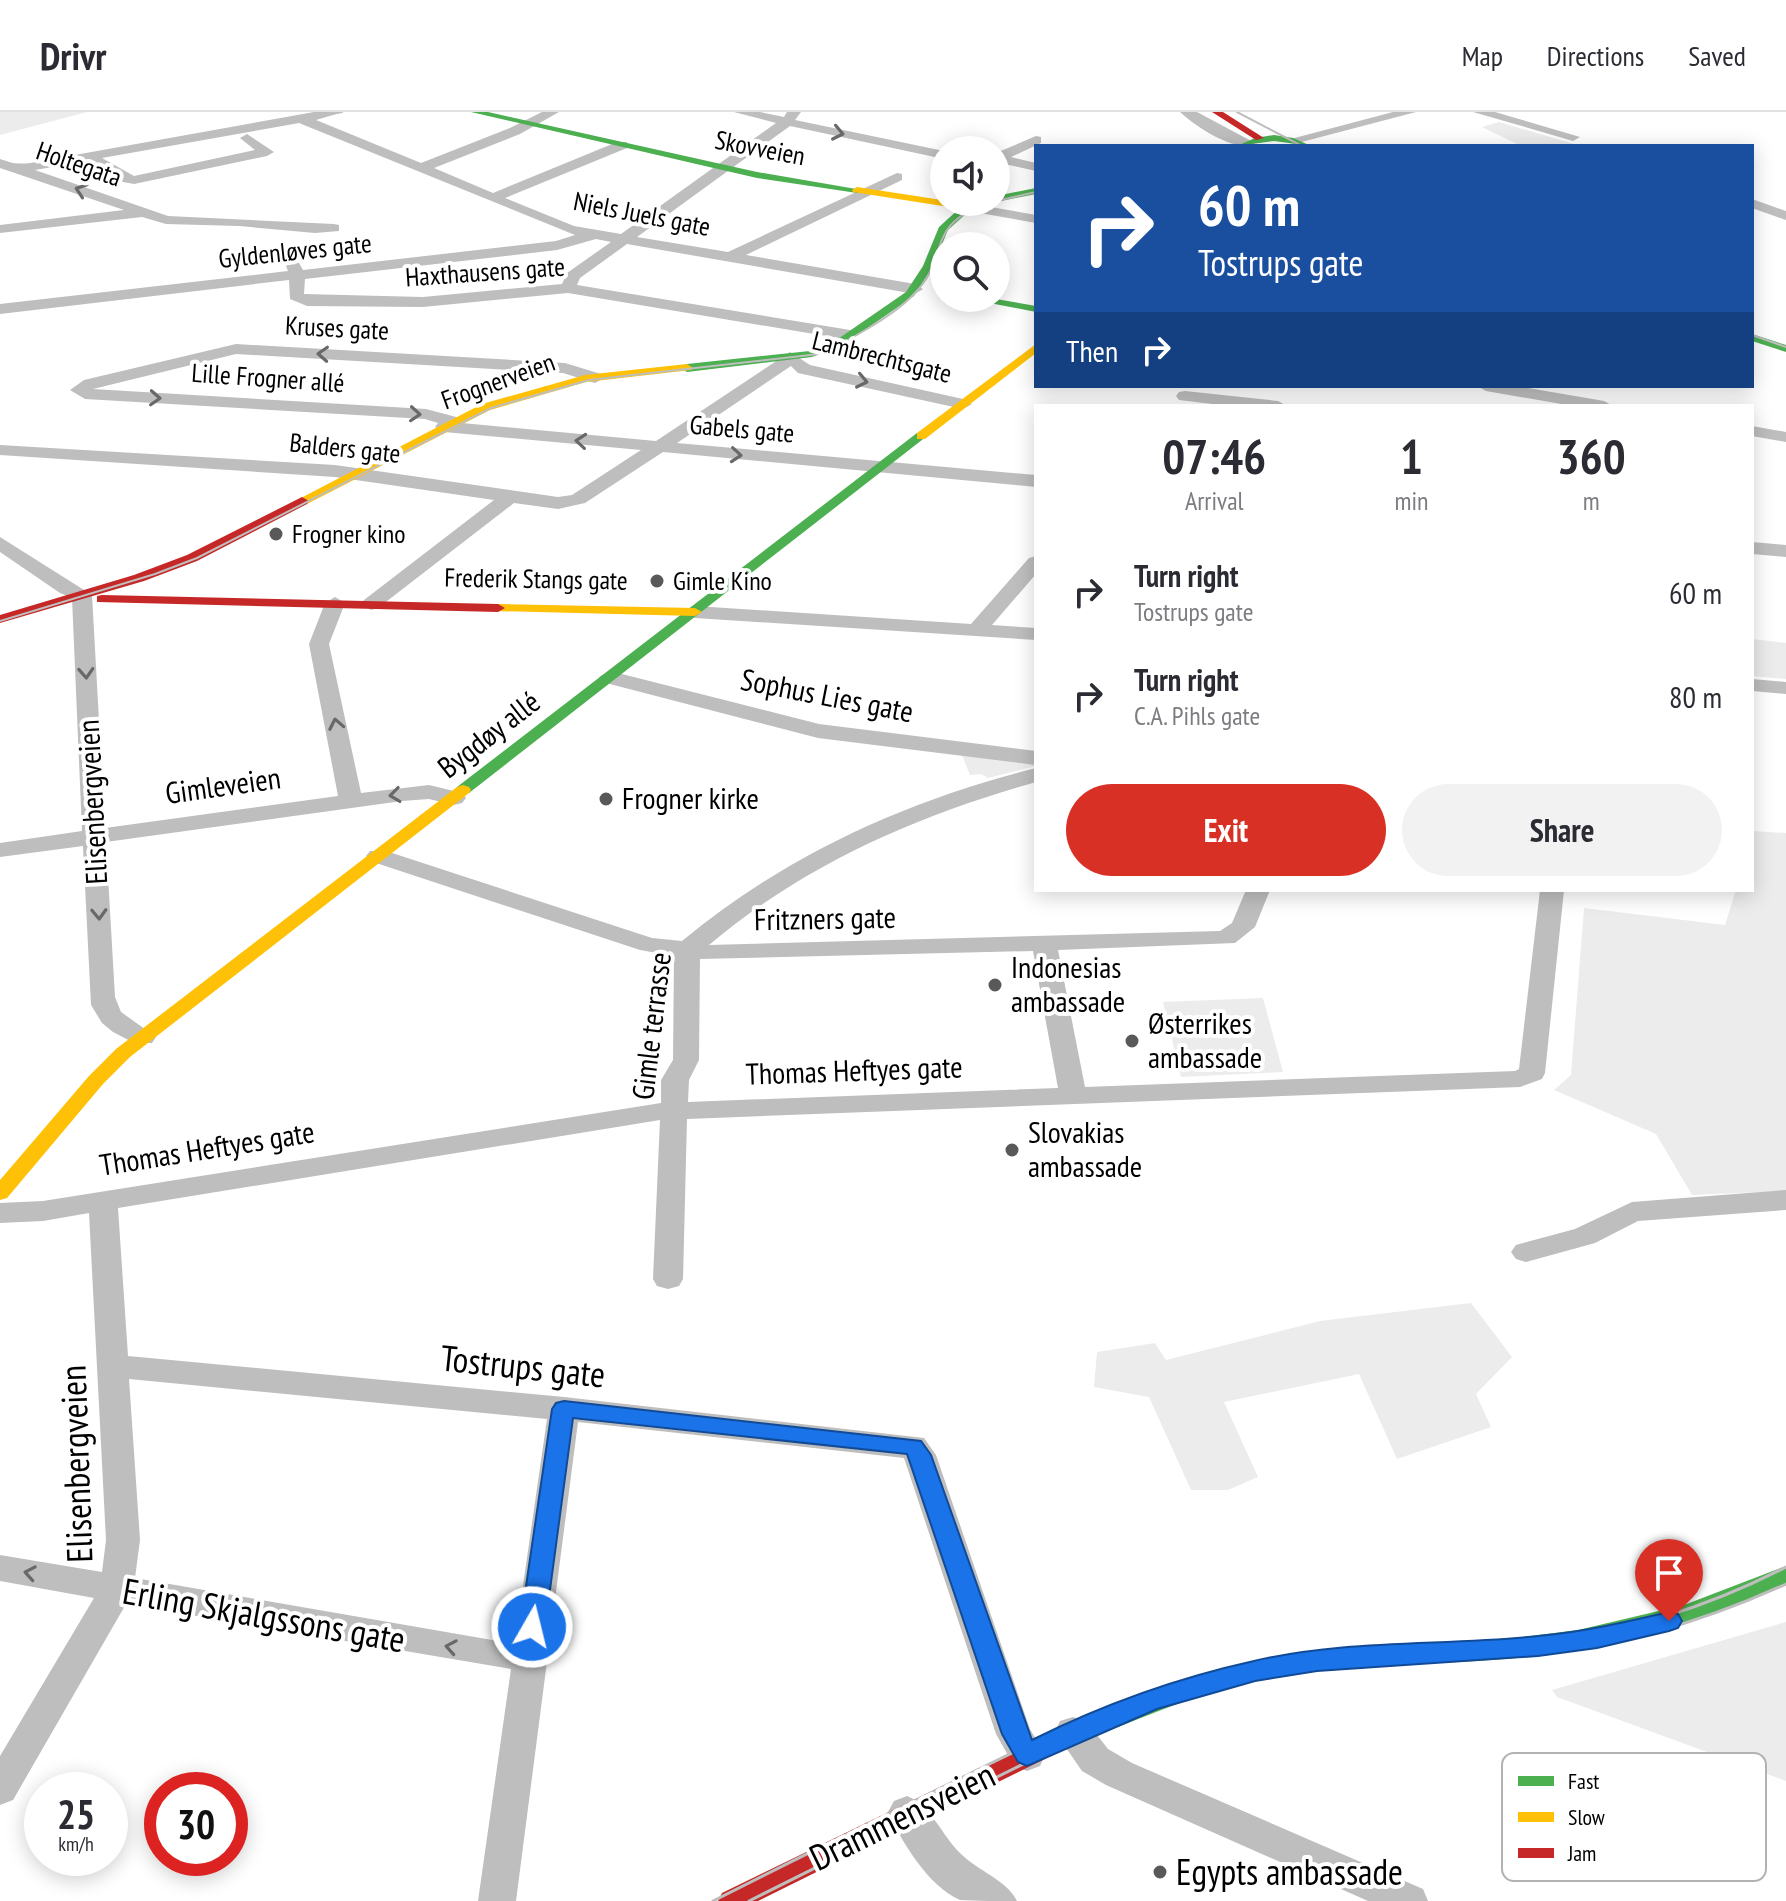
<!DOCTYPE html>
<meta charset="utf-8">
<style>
:root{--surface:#fff;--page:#f2f2f3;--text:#2b2b33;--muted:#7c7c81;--line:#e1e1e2;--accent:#d93025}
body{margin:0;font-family:"PT Sans Narrow",sans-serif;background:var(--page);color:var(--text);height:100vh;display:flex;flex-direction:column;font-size:30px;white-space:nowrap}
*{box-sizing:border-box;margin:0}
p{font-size:26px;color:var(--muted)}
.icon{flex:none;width:44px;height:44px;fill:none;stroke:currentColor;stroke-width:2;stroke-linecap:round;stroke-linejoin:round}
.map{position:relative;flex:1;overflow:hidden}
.drawer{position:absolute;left:1034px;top:292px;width:720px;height:488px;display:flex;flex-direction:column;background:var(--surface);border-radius:0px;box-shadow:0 4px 20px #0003}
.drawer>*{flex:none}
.top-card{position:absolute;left:1034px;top:32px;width:720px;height:244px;border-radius:0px;box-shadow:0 4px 20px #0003;background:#1a4fa0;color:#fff;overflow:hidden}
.tools{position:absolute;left:930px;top:24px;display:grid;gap:16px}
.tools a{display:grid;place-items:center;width:80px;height:80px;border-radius:50%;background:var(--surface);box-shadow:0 4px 20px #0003;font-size:40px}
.speed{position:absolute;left:24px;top:1660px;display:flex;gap:16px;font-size:40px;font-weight:700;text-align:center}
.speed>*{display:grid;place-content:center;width:104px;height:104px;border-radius:50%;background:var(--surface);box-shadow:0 4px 20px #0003;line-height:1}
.speed small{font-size:20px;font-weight:400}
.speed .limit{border:12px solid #d22;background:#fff;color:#111}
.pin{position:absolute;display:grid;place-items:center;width:68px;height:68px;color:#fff;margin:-82px -34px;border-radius:50% 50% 50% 0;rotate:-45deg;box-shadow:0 0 8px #0007}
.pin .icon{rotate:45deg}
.me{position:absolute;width:88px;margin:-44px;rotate:8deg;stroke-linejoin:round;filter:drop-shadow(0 0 6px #0008)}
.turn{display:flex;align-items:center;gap:28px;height:168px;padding:0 32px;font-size:36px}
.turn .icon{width:104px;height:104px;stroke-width:2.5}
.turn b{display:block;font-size:56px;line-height:68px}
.then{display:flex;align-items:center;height:76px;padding:0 32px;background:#0003;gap:16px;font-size:30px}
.eta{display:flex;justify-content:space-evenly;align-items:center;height:136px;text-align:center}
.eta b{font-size:48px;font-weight:700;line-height:56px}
.primary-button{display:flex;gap:16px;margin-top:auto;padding:16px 32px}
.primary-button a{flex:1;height:92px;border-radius:48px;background:var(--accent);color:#fff;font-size:32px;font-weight:700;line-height:92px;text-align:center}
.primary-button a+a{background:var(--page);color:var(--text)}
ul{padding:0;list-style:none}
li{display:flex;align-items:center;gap:24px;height:104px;padding:0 32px}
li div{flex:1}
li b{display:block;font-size:30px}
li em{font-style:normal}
header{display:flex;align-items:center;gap:48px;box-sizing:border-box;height:112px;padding:0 40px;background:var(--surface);border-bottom:2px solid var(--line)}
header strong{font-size:38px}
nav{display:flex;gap:44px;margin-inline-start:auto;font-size:28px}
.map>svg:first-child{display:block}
.green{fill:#ececec}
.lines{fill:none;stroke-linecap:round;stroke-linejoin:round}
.street{fill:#bebebe;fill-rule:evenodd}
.fast{fill:#4caf50;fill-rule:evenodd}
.slow{fill:#ffc107;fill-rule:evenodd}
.jam{fill:#c62828;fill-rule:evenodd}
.tram-far1{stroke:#bebebe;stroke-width:2}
.tram{stroke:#bebebe;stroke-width:3}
.oneway{stroke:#686868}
.route{fill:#1a73e8;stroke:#114b97;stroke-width:2}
.poi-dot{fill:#595959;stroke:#fff;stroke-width:3}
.labels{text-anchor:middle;stroke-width:8;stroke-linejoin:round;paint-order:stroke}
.far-street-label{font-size:26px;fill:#000;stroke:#fff}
.far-poi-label{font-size:26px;fill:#000;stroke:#fff;text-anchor:start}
.street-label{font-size:30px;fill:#000;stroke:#fff}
.poi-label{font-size:30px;fill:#000;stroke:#fff;text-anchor:start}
.near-street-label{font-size:36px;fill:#000;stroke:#fff}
.near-poi-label{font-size:36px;fill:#000;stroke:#fff;text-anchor:start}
.key{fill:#fff;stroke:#b2b2b2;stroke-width:2}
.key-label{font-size:22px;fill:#000}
</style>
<header>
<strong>Drivr</strong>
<nav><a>Map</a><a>Directions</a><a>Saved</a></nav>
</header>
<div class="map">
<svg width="1786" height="1789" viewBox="0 0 1786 1789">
<rect width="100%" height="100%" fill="#fff"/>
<!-- green -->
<path class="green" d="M0,0h87l-87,23z
M1499,10l82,24h-60l-39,-19z
M1752,527l34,4v36l-34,-3z
M962,643l74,6v5l-48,12 -7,-4 -11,1z
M1752,719l34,2v358l-94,4 -36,-61 -102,-44 17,-15 13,-167 141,17 11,-35h16z
M1263,886l20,74 -102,5 -18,-75z
M1471,1191l41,54 -36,37 15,33 -94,32 -38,-85 -135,28 34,75 -30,13h-37l-42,-93 -55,-10 3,-35 58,-9 11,17 154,-39z
M1786,1510v159l-229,-84 -5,-7z"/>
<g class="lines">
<!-- street -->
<path class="street" d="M314,0h29l-27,8 105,43 89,-35 32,-16h17l-39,22 -86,34 59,25 124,-51h10v6l-122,50 69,28 47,8 155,-111 -42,-11h26l24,5 3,-5h14l-6,8 149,31v8l-154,-33 -153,111 91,15 169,-79 5,1v6l-156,75 169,29 8,5 -8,5 -288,-50 -47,34 -3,7 273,45 8,5 -8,5 -282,-47 -145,14 -116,-1 -17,-7 -1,-19 -289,34v-10l288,-33 -2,-5 8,-5 5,2 4,7 253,-29 19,-6 -276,-112 -197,35 32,18 121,-26 -15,-12 7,-4 27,18 -7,4 -133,28 -16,-3 -31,-20 -52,9 133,46 166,8 5,1v6l-24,2 -76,-7 -73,-2 -24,-7 -142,16v-8l124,-15 -124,-42v-9l19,6zM596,127l15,3 -44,31 -5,11 -139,13 -119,-3 1,-15 252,-29z
M1180,0h17l58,31c-19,11 -60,-17 -75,-31z
M1393,0h23l-122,32 -7,-4z
M1473,0h22l85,25 -7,4z
M1036,24l5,1v6l-30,14 25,6v8l-40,-9v-9z
M1752,87l34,12v9l-34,-12z
M968,91l68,12v8l-73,-13v-6z
M236,232l329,19 36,11 3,4 -9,5 -32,-10 -327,-19 -143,35 333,20 34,9 2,5 194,18 134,-89 20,13 153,34 9,5 -9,5 -165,-36 -7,-7 -114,77 359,32v12l-373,-35 -78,51 -27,6 -44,-6 -136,105 -7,2 -10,-6 3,-4 130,-100 -159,-23 -335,-22v-10l335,20 223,32 14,-2 69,-45 -197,-18 -9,-5 3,-4 -13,-4 -340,-20 -15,-9 14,-10z
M1477,274h40l87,15 9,5h-40l-87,-15z
M1185,279l93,10 9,5h-58l-50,-6 -3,-4 3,-4z
M1752,314l34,6v10l-34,-6z
M0,425l92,58 13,233 233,-32 -29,-152 16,-41 10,-6 10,6 -16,41 32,149 68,-8 33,8 4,5 -4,5 -8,2 -25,-6 -27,2 -296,41 9,155 6,15 35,25 -4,6h-18l-21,-11 -11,-9 -11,-18 -8,-159 -83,11v-14l82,-12 -10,-233 -12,-5 -60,-41z
M1752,430l34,3v12l-34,-3z
M1036,444v18l-44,51 44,3v12l-341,-22 -10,-6 10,-6 276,18 58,-66z
M610,559l209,53 217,27v14l-218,-27 -216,-56 -3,-5z
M1752,567l34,3v12l-34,-3z
M1036,656v14c-120,34 -231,82 -327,163l511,-14 12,-8 14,-33h24l-15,37 -20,16 -177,7 27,137 430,-16 4,-2 21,-179h24l-19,183 -3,6 -22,8 -833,32 -4,160 -4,7 -11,3 -11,-3 -4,-7 7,-159 -542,88 10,148 436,41 360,41 12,17 94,274 15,26 -5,11 -13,5 -13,-5 -18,-32 -92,-276 -326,-36 -62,479h-38l33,-232 -385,-65 -113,196 -13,5v-49l94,-158 -94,-17v-26l102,17 4,-32 -17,-327 -46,8 -43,2v-20l43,-2 618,-98v-23l12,-20 1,-104 -34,-6 -270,-89 -4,-5 4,-5h16l266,87 30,3c104,-86 223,-140 354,-173zM1033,839l25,137 -370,14 1,-22 10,-20 1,-101zM129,1267l418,40 -32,222h-17l-363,-63 5,-38z
M1786,1078v20l-148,11 -43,22 -69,19 -10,-3 -5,-7 5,-7 59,-16 57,-27z
M1073,1605l13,4 22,28 24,14 291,126 5,12h-60l-262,-116 -24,-14 -27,-39 5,-11z
M907,1684c24,9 35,40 54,58 17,17 46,26 56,47 -16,0 -42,0 -57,-1 -32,-14 -58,-58 -72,-88l6,-11z"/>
<!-- fast -->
<path class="fast" d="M471,0h17l269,60 105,18 -5,3 -100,-15z
M1274,23l19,3 18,8 -37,-5 -37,5 18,-8z
M1036,76v6l-40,8v-6z
M975,90h15l-21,9 -21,19 -15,36 -19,30 -71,49 -31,12 -125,15 -6,-4 6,-4 123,-13 25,-10 71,-49 17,-26 16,-39 22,-20z
M964,186h26l46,8v6z
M1752,222l34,11v7l-34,-11z
M917,321l10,3 -458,357h-12l-2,-3 2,-3z
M1786,1454v19c-89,40 -184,66 -281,74 -75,6 -151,5 -225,17 -76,12 -131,41 -202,66l-9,-4 -4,-7 4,-7 108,-42 77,-21 82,-12 169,-10 73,-9 106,-25z"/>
<!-- slow -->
<path class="slow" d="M857,75l111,17 5,3 -5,3 -115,-18 -1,-2z
M1036,232v9l-111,86h-8v-6z
M687,252l6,4 -2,2 -105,12 -96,28 -183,94 -12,-3 187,-97 103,-29z
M498,492l197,4 7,4 -7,4 -202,-5 -2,-3z
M463,673l6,2 2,3 -2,3 -339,264 -27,27 -96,114 -7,2v-20l89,-104 27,-27 341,-262z"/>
<!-- jam -->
<path class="jam" d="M1212,0h11l41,26 -8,2z
M302,385l7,4 -2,3 -110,57 -53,20 -144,42v-8l134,-40 53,-20z
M102,483l396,9 7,4 -7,4 -401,-10v-6z
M1078,1608l9,4 4,7 -4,7 -329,163h-40l4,-8z"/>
<!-- tram-far1 -->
<path class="tram-far1" d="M1237,0l65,34
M1243,34h50
M0,52l45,1 297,-53
M996,89l40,-9
M1752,223l34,12
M0,509l155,-47 42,-16 294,-150 98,-28 230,-26c26,-11 76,-39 95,-60 38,-38 8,-68 76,-92"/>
<!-- tram -->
<path class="tram" d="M713,1789c81,-41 162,-81 244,-121 90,-45 182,-90 280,-112 105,-24 213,-17 319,-29 81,-9 158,-35 230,-72
M749,1789c76,-38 152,-76 228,-114 86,-43 174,-88 269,-107 94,-19 190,-16 284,-25 89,-8 175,-34 256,-71"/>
</g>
<!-- one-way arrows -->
<defs><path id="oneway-chevron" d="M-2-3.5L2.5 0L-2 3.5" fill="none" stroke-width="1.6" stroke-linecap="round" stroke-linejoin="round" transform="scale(2)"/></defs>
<g class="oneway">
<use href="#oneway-chevron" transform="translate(838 21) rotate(12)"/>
<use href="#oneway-chevron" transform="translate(81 78) rotate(-161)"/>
<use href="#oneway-chevron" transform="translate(323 242) rotate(-177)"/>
<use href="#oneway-chevron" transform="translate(862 269) rotate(12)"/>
<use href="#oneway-chevron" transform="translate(155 286) rotate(3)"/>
<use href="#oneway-chevron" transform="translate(415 302) rotate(4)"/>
<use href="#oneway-chevron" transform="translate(581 329) rotate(-175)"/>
<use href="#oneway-chevron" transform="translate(736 343) rotate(5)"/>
<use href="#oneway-chevron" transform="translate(86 561) rotate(87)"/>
<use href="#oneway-chevron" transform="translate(336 612) rotate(-101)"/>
<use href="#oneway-chevron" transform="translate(395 683) rotate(173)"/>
<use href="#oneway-chevron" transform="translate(99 802) rotate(88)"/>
<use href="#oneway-chevron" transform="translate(30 1461) rotate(-170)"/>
<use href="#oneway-chevron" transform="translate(451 1535) rotate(-170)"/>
</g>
<!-- route -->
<path class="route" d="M564,1289l357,40 10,14 101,285c70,-35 145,-62 222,-79 92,-22 191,-15 284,-25 45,-4 88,-14 131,-24l9,2 4,7 -4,7 -9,3 -72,17 -59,8 -221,15 -62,10 -98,28 -130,57 -9,-4 -16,-28 -95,-280 -334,-36 -28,209 -4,7 -9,3 -8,-3 -4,-7 32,-218 4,-6z"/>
<!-- markers -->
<g class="poi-dot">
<circle cx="276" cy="422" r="8"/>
<circle cx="657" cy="469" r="8"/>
<circle cx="606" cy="687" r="8"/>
<circle cx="995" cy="873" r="8"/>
<circle cx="1132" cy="929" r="8"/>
<circle cx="1012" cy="1038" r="8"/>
<circle cx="1160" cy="1760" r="8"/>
</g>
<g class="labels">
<!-- far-street labels -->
<g class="far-street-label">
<text transform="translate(760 36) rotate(11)" y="9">Skovveien</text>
<text transform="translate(79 52) rotate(19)" y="9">Holtegata</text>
<text transform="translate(642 102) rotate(11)" y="9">Niels Juels gate</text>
<text transform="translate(295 139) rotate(-6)" y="9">Gyldenløves gate</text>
<text transform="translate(485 160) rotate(-4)" y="9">Haxthausens gate</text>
<text transform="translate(337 216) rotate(3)" y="9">Kruses gate</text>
<text transform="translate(882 245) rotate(14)" y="9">Lambrechtsgate</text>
<text transform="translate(268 266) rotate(4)" y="9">Lille Frogner allé</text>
<text transform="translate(498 269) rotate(-20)" y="9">Frognerveien</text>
<text transform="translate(742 317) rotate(5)" y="9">Gabels gate</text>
<text transform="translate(345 336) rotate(6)" y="9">Balders gate</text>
<text transform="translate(536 467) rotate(1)" y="9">Frederik Stangs gate</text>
</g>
<!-- far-poi labels -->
<g class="far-poi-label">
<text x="292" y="431">Frogner kino</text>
<text x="673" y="478">Gimle Kino</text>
</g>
<!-- street labels -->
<g class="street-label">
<text transform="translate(827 584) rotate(11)" y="10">Sophus Lies gate</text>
<text transform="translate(489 623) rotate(-38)" y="10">Bygdøy allé</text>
<text transform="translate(223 674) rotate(-8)" y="10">Gimleveien</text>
<text transform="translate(93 690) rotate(-93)" y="10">Elisenbergveien</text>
<text transform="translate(825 807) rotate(-1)" y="10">Fritzners gate</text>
<text transform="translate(652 914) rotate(-83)" y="10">Gimle terrasse</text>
<text transform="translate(854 959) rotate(-2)" y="10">Thomas Heftyes gate</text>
<text transform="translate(207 1037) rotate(-9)" y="10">Thomas Heftyes gate</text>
</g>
<!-- poi labels -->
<g class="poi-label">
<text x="622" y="697">Frogner kirke</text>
<text x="1011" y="866">Indonesias<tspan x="1011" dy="34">ambassade</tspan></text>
<text x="1148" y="922">Østerrikes<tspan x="1148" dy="34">ambassade</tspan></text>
<text x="1028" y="1031">Slovakias<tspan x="1028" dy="34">ambassade</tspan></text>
</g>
<!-- near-street labels -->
<g class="near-street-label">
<text transform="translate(523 1254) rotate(6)" y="13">Tostrups gate</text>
<text transform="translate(76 1352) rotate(-92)" y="13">Elisenbergveien</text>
<text transform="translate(264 1503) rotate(10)" y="13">Erling Skjalgssons gate</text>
<text transform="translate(902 1704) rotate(-26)" y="13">Drammensveien</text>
</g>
<!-- near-poi labels -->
<g class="near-poi-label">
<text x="1176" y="1773">Egypts ambassade</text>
</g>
</g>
<!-- legend -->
<rect x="1502" y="1641" width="264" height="128" rx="12" class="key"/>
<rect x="1518" y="1664" width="36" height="10" fill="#4caf50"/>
<rect x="1518" y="1700" width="36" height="10" fill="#ffc107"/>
<rect x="1518" y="1736" width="36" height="10" fill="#c62828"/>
<g class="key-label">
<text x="1568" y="1677">Fast</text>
<text x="1568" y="1713">Slow</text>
<text x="1568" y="1749">Jam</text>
</g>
</svg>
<div class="tools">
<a><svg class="icon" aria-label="sound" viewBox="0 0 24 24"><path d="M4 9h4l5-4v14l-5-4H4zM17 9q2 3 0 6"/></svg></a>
<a><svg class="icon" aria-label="search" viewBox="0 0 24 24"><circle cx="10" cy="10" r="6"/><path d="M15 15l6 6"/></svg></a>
</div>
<div class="speed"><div>25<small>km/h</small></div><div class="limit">30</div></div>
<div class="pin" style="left:1669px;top:1509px;background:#d93025"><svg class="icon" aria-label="arrive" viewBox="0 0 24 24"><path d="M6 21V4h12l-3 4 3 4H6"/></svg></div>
<svg class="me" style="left:532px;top:1515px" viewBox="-20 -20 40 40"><circle r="17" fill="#1a73e8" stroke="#fff" stroke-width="3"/><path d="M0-11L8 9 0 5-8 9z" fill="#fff"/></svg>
<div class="top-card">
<div class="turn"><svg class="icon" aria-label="right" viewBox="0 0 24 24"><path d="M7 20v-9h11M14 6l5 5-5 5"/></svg><div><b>60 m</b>Tostrups gate</div></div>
<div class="then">Then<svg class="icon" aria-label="right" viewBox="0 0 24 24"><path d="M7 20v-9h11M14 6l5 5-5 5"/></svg></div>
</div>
<section class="drawer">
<div class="eta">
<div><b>07:46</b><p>Arrival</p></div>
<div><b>1</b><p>min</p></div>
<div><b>360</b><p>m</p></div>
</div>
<ul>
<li><svg class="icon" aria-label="right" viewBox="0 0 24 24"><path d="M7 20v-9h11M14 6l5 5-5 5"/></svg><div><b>Turn right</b><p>Tostrups gate</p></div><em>60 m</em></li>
<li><svg class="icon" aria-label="right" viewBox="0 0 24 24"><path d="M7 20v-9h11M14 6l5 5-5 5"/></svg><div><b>Turn right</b><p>C.A. Pihls gate</p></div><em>80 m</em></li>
</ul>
<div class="primary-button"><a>Exit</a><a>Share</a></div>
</section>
</div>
